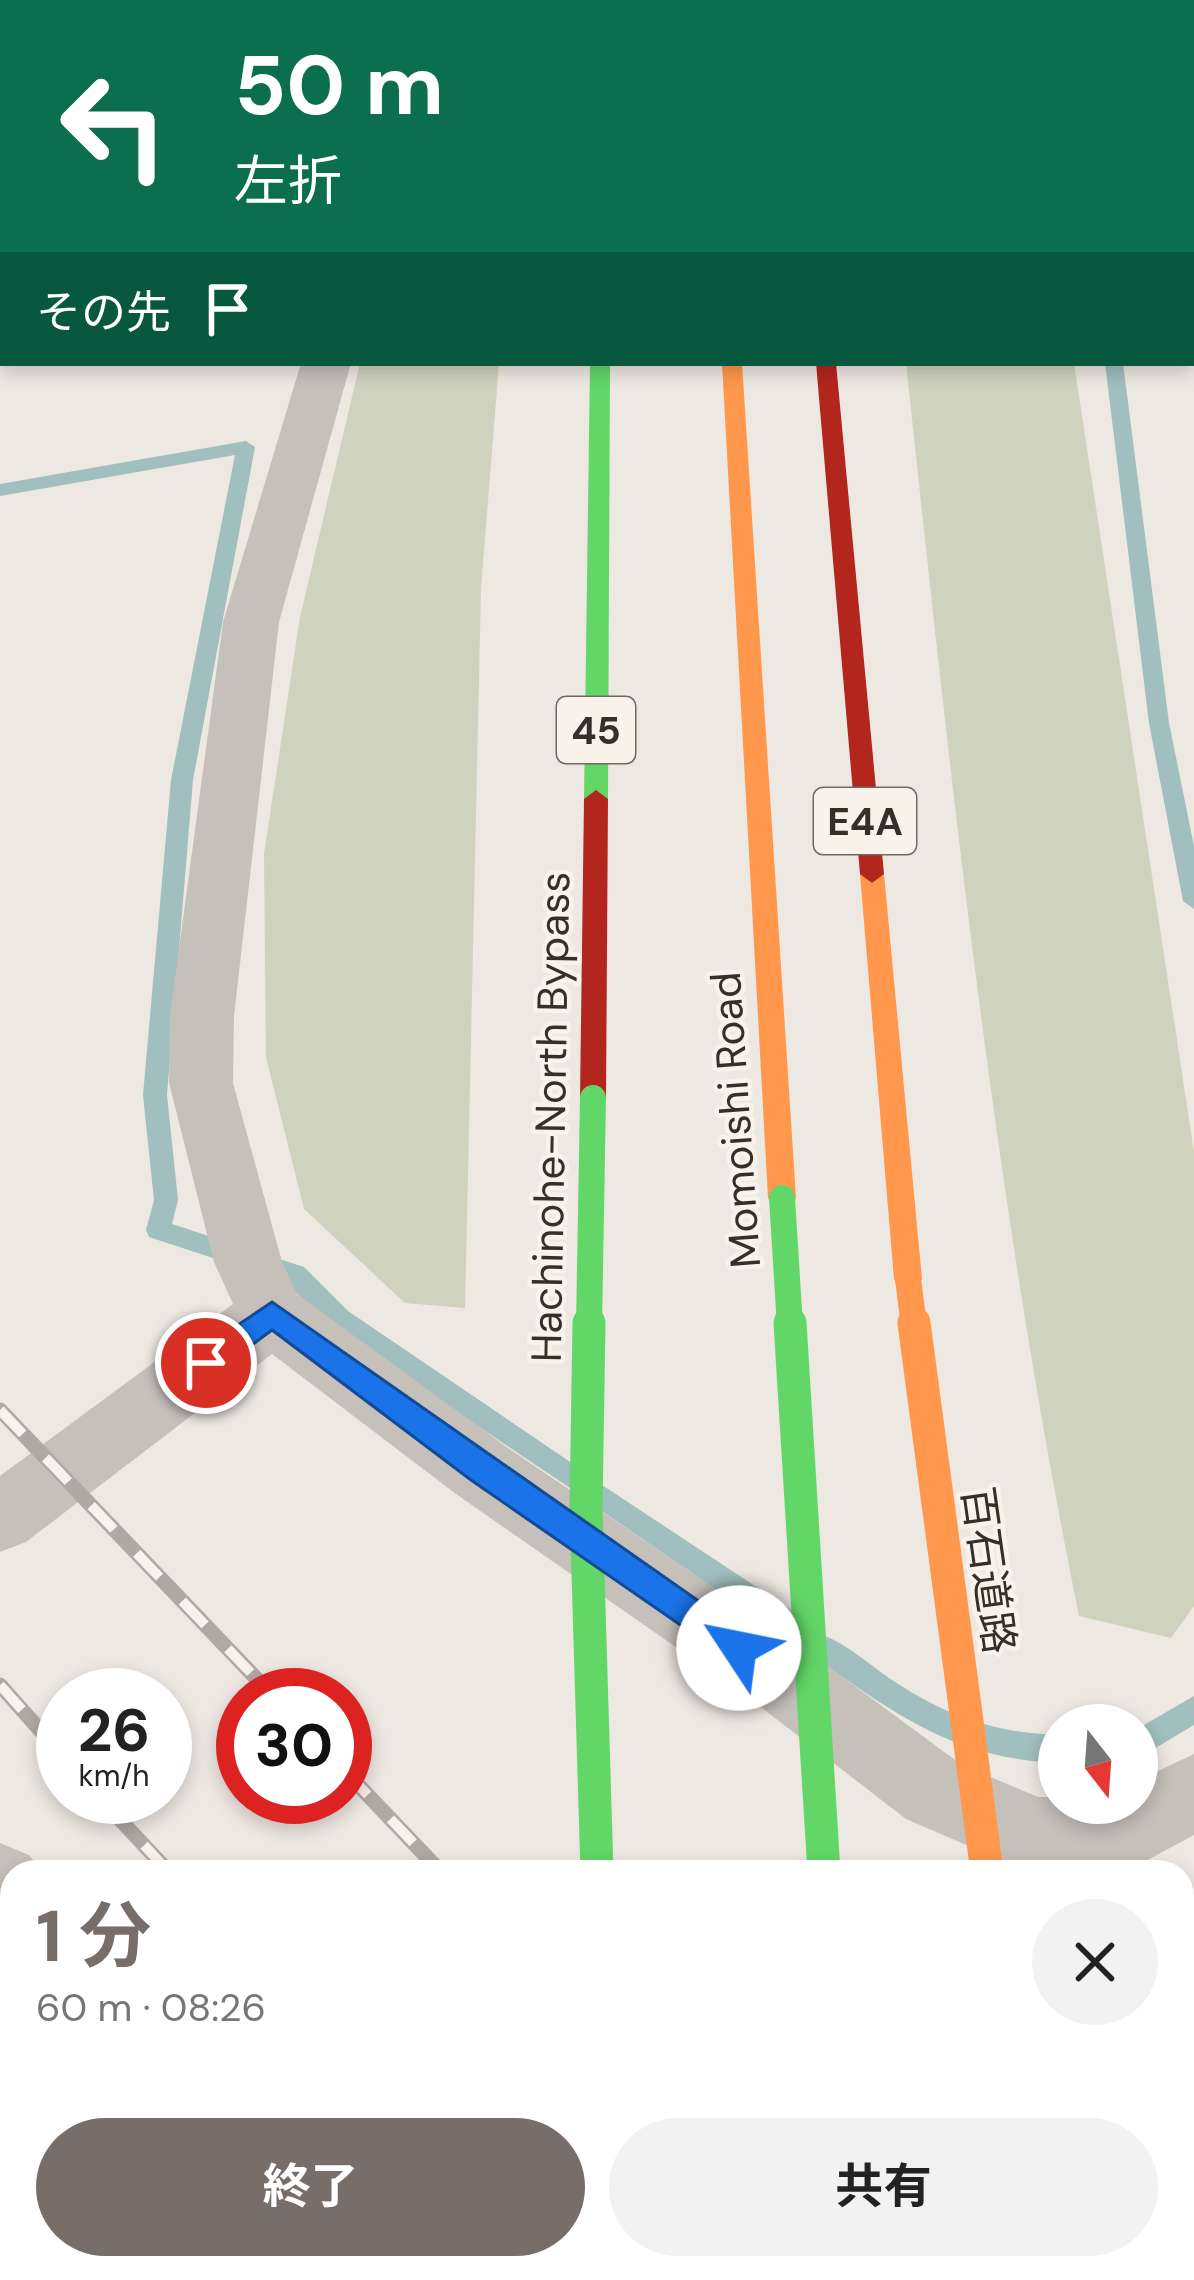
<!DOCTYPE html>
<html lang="ja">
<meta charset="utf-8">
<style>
:root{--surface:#fff;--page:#f2f2f2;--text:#222;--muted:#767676;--accent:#776e6a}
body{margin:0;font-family:"DM Sans","Noto Sans JP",sans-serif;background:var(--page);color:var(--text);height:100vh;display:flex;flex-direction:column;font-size:45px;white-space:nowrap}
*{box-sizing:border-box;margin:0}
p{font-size:39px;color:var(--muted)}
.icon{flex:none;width:66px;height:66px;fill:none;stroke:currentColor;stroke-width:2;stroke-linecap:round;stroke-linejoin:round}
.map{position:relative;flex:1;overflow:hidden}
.drawer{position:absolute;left:0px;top:1860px;width:1194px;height:420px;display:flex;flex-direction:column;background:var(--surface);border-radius:36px 36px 0 0;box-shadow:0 6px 18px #0003}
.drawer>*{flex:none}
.hud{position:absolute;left:0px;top:0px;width:1194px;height:366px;box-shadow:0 6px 18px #0003;background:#0b6e4f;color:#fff;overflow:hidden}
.needle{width:78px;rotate:163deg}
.tools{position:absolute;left:1038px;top:1704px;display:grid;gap:24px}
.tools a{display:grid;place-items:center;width:120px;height:120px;border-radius:50%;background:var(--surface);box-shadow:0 6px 18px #0003;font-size:60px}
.speed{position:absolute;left:36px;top:1668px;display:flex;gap:24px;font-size:60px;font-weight:700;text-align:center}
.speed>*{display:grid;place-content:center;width:156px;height:156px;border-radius:50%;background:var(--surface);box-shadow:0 6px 18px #0003;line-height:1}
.speed small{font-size:30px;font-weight:400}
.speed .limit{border:18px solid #d22;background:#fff;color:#111}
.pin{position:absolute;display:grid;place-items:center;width:102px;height:102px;color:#fff;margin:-51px;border:6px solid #fff;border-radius:50%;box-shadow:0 3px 12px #0007}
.me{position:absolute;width:132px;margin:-66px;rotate:304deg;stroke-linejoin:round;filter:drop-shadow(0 0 9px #0008)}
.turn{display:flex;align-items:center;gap:42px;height:252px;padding:0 36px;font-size:54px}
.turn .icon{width:156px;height:156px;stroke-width:2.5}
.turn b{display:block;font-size:84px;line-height:102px}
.then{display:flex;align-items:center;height:114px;padding:0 36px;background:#0003;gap:24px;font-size:45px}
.round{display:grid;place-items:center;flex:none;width:126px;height:126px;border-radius:63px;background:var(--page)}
.head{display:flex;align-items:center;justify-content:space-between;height:204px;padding:0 36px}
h1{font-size:72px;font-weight:700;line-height:90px;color:var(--accent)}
.primary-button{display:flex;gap:24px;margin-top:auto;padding:24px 36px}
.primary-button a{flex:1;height:138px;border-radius:72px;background:var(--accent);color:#fff;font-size:48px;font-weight:700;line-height:138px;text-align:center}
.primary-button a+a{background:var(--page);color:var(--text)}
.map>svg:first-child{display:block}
.green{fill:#cfd2bd}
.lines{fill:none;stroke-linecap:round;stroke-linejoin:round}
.stream{fill:#a0bfbe;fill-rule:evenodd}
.street{fill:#c6c0bb;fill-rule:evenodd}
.fast{fill:#63d668;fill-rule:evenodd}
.slow{fill:#ff974d;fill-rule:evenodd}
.jam{fill:#b3261e;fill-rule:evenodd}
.rail-casing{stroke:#aea9a5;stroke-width:15}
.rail{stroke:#f9f2ea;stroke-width:10;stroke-dasharray:33;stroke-linecap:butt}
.fast-bridge-far1{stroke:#63d668;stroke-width:26}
.fast-bridge{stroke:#63d668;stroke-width:33}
.slow-bridge-far1{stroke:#ff974d;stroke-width:26}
.slow-bridge{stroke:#ff974d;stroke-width:33}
.shaded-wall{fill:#867874}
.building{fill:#c0aca5;stroke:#867874;stroke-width:3}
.route{fill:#1a73e8;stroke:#114b97;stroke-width:3}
.labels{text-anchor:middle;stroke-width:9;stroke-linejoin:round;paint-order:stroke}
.shield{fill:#f9f2ea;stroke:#716863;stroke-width:3}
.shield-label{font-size:39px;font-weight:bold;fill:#372d29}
.street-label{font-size:42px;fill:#372d29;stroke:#f9f2ea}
</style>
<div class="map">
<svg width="1194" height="2280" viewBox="0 0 1194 2280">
<rect width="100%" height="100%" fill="#eee8e2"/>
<!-- green -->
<path class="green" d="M360,363h139l-18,226 -16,719 -60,-5 -101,-94 -38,-151 -2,-204 36,-237z
M906,363h168l120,789v454l-23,32 -92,-22c-84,-413 -128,-834 -173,-1253z"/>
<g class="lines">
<!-- stream -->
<path class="stream" d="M1191,312h3l-3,11z
M1105,363h18l46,360 25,123v63l-11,-8 -34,-178z
M246,441l9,6 -62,333 -26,315 11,105 -6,24 132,43 44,44 234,159 4,8 -4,8 -9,4 -243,-163 -44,-45 -137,-45 -3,-7 8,-30 -11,-105 28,-315 64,-325 -235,41v-12z
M602,1485l200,132 4,9 -4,9 -10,4 -10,-4 -189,-130 -4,-8 4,-8z
M825,1636c23,9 44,28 64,42 55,37 104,55 170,57v28c-104,-4 -162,-48 -244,-105l-4,-9 4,-9z
M1194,1696v29l-57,34v-30z"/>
<!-- street -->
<path class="street" d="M301,363h50l-72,259 -45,394 -1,67 49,179 15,32 211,154 295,200 159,117 76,32h21v6h78v-22l57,-27v81l-69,37h-96l-123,-53 -157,-121 -293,-204 -184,-140 -246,188 -26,10v-76l233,-172 -19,-42 -45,-179 1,-67 53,-394z
M0,1843l29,12 13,17h-30v66l-12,-5z
M269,2268h92l5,12h-92z"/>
<!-- fast -->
<path class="fast" d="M594,0h18v3h-18z
M702,0h18v3h-18z
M787,0h18v3h-18z
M590,363h20l-2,436 -12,9 -12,-9z
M592,2268h36v12h-36z
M1024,2268h36l2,12h-36z"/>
<!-- slow -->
<path class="slow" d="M722,363h20l54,835 -4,8h-20l-4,-8z
M872,865l12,9 38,405 -4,8 -10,4 -10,-4 -4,-8 -34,-405z
M840,2268h36l1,12h-36z"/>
<!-- jam -->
<path class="jam" d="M816,363h20l48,511 -12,9 -12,-9z
M596,790l12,9 -2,299 -4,7h-18l-4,-7 4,-299z"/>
<!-- rail casing -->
<g class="rail-casing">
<path id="rail" d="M0,1410l272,285
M0,1685l63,71
M345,1771l96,101
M99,1797l70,75
M541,2268l11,12
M811,2268l12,12"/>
</g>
<!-- rail -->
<use href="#rail" class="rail"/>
<!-- fast-bridge-far1 -->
<path class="fast-bridge-far1" d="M782,1198l8,128
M589,1326l4,-228"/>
<!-- fast-bridge -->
<path class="fast-bridge" d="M589,1323l-3,185 11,364
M790,1323l34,549"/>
<!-- slow-bridge-far1 -->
<path class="slow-bridge-far1" d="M908,1279l6,47"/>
<!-- slow-bridge -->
<path class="slow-bridge" d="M914,1323l73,549"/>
</g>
<!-- shaded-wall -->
<path class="shaded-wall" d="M12,2239v14l-12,4v-15z"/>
<!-- building -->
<path class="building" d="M12,2131v108l-12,3v-107z"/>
<!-- route -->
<path class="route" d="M272,1302l478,335 5,11 -5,10 -11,4 -11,-4 -257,-178 -199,-150 -56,42h-21l-4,-9 4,-9z"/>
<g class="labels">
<!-- shield labels -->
<g class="shield">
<rect x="557" y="697" width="78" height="66" rx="9"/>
<rect x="814" y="788" width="102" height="66" rx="9"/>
</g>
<g class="shield-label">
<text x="596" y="744">45</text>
<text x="865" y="835">E4A</text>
</g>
<!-- street labels -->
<g class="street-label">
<text transform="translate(550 1117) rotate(-89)" y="15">Hachinohe-North Bypass</text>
<text transform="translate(735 1120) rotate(-94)" y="15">Momoishi Road</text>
<text transform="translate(989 1570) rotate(82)" y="15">百石道路</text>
</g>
</g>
</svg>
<div class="tools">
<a><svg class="needle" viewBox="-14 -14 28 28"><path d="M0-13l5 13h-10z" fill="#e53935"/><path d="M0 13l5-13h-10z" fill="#767676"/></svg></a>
</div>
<div class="speed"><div>26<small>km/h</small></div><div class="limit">30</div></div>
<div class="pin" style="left:206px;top:1363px;background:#d93025"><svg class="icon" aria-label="arrive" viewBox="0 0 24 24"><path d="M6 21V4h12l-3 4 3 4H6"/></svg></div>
<svg class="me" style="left:739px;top:1648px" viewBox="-20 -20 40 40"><circle r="19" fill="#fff"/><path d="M0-13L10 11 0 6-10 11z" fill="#1a73e8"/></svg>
<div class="hud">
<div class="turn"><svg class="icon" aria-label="left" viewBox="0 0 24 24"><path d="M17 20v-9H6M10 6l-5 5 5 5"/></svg><div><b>50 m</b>左折</div></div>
<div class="then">その先<svg class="icon" aria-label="arrive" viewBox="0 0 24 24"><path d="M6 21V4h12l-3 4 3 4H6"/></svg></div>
</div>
<section class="drawer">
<div class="head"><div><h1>1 分</h1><p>60 m · 08:26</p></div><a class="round"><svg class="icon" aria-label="close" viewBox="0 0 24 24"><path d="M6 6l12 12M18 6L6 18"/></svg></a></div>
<div class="primary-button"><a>終了</a><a>共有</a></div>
</section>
</div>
